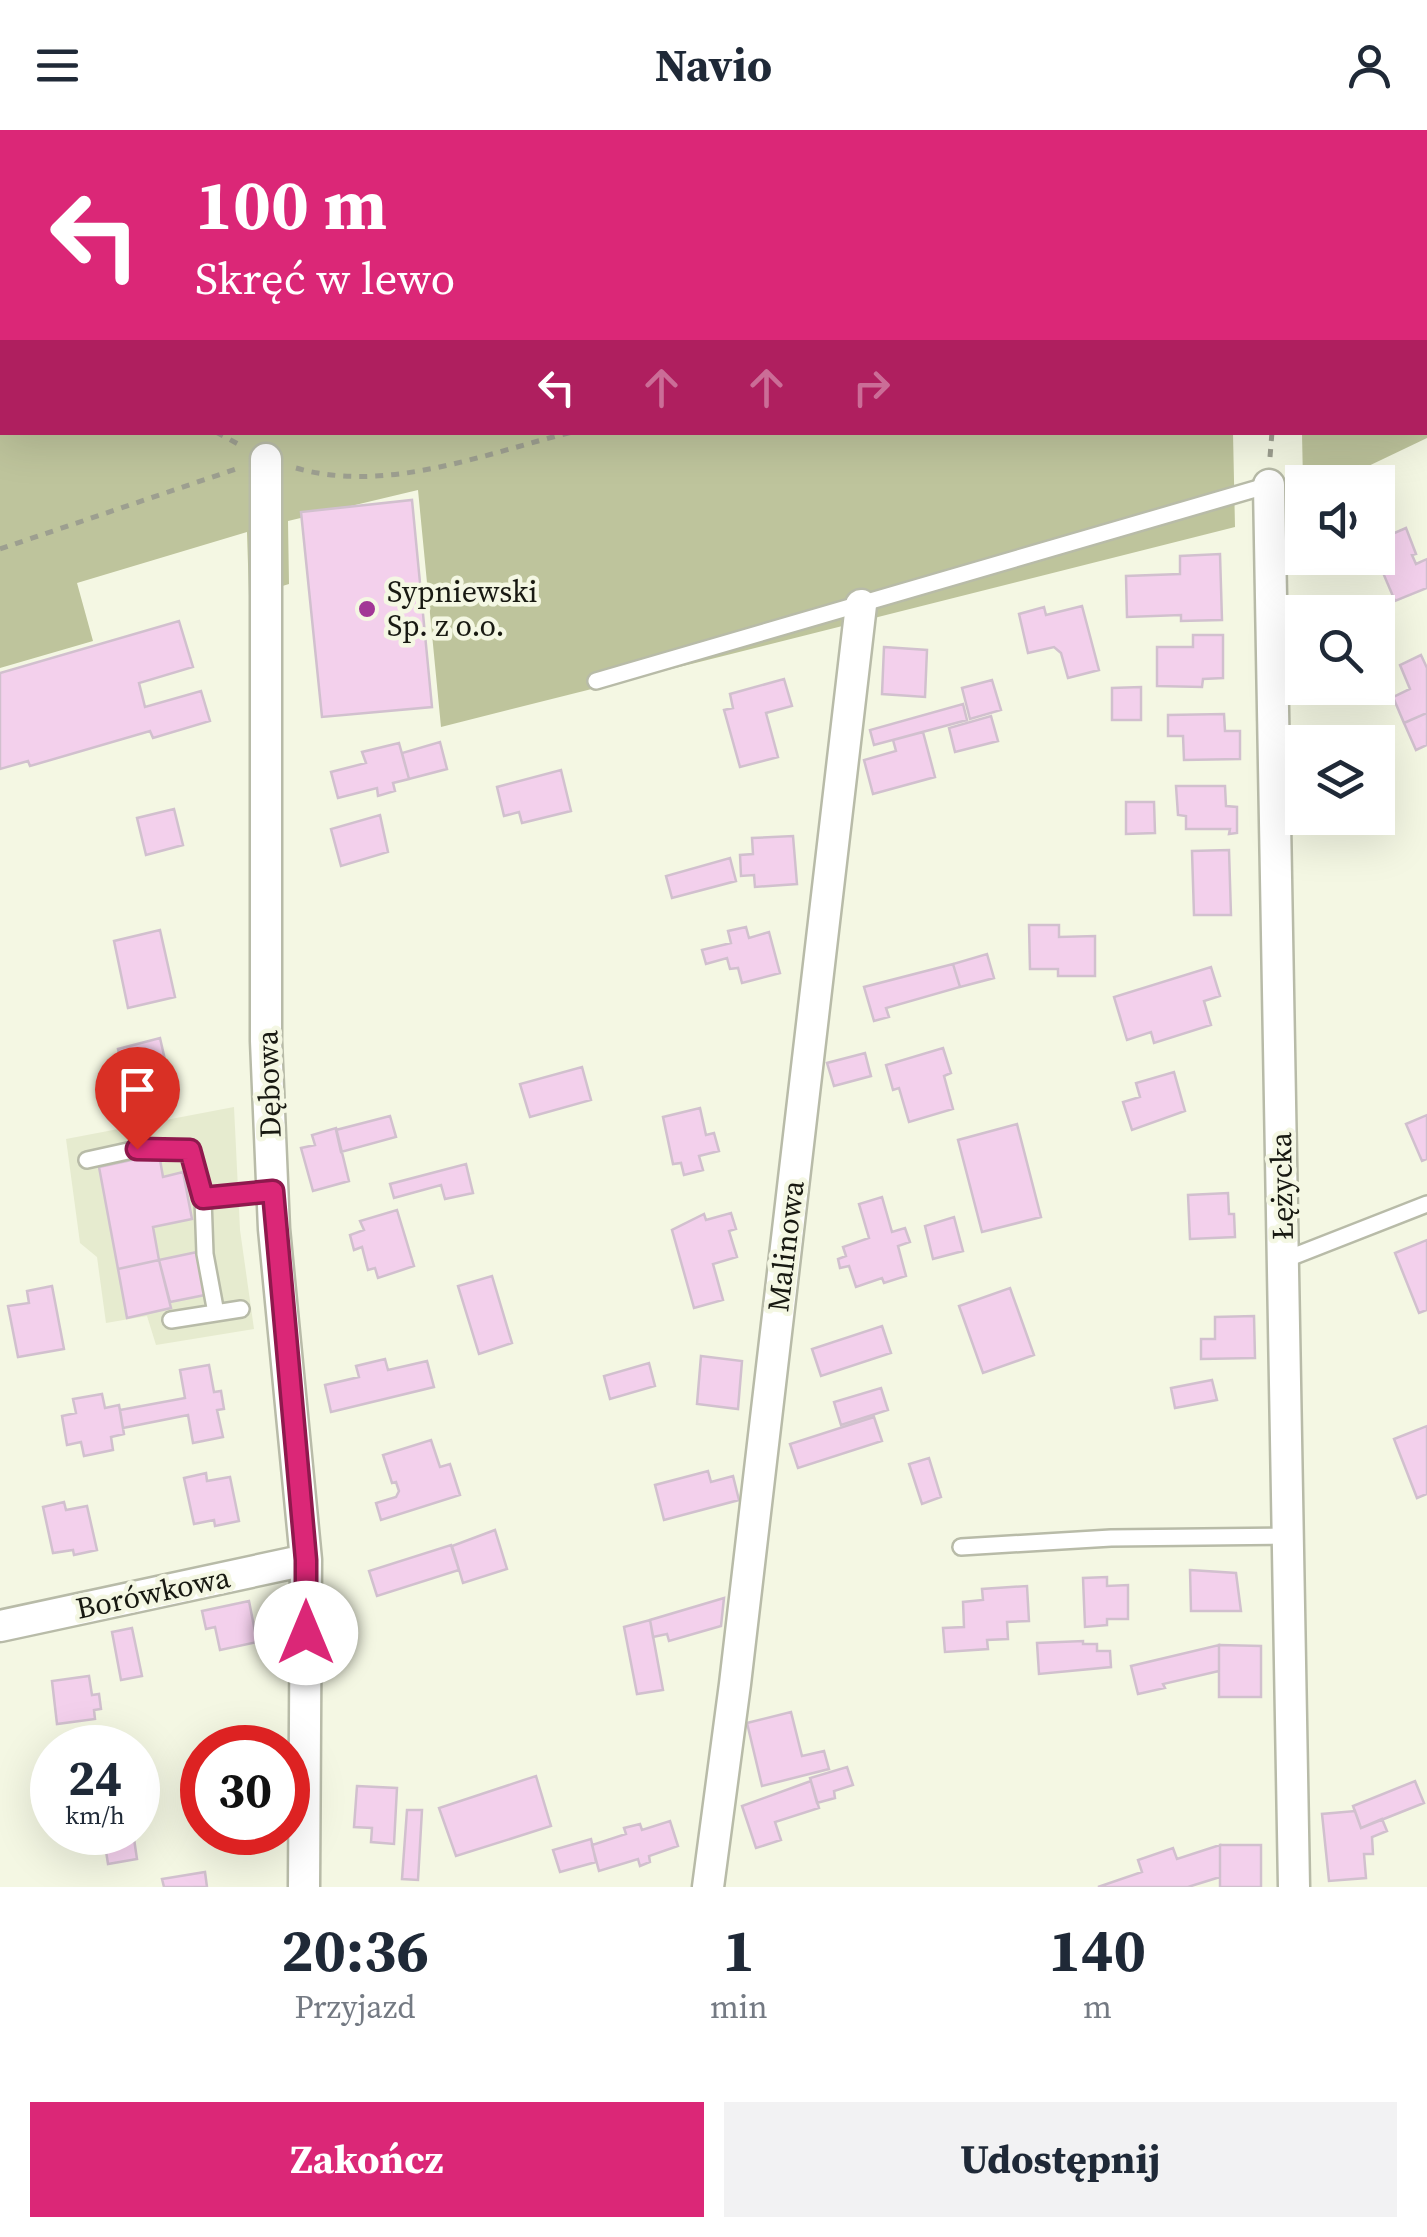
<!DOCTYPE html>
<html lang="pl">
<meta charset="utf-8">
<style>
:root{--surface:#fff;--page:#f2f2f3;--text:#1f2937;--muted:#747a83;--accent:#db2777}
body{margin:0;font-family:"Source Serif 4",serif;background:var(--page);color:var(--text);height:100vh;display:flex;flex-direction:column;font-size:38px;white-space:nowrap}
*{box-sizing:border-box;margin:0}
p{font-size:32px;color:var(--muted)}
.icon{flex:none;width:55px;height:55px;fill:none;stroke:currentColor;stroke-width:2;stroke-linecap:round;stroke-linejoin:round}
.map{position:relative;height:1757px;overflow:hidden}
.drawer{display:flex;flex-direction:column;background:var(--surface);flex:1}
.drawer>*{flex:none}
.hud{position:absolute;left:0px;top:0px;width:1428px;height:305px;box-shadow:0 10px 40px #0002;background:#db2777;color:#fff;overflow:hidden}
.buttons{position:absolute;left:1285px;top:335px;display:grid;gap:20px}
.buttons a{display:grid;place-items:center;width:110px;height:110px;border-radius:0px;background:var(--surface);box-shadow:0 10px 40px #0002;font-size:50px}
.speed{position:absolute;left:30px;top:1595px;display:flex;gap:20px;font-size:50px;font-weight:700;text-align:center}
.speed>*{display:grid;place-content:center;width:130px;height:130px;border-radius:50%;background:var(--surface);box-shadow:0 10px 40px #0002;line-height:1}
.speed small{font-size:25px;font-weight:400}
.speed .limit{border:15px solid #d22;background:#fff;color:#111}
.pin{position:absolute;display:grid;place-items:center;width:85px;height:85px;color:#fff;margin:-102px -42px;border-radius:50% 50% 50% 0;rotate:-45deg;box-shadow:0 0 10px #0007}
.pin .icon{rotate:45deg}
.me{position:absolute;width:110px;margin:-55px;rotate:0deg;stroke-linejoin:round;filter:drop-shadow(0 0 8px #0008)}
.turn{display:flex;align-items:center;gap:35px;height:210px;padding:0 30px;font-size:45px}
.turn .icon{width:130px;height:130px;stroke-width:2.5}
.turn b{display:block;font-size:70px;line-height:85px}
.lanes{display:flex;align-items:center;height:95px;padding:0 30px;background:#0003;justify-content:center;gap:50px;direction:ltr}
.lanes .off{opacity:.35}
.eta{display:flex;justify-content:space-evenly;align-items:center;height:170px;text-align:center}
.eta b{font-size:60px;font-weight:700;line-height:70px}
.cta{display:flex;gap:20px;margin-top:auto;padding:20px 30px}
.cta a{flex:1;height:115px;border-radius:0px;background:var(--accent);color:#fff;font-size:40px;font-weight:700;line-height:115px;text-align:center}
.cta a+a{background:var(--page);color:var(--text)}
header{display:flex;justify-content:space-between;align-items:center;height:130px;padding:0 30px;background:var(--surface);font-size:45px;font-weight:700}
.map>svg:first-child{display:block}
.built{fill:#e6ebcf}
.forest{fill:#bec49c}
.building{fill:#f3d0ec;stroke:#d1c0ce;stroke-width:2.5}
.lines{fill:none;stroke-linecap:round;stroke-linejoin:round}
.lane-casing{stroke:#b8bba8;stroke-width:20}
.street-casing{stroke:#b8bba8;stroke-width:35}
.path{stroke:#9d9f90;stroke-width:5;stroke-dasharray:8 8;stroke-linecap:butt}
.lane{stroke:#fff;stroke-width:15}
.street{stroke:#fff;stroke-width:30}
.route-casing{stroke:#8e194d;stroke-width:25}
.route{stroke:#db2777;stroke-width:18}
.poi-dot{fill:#a23696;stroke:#f4f7e3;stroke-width:4}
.labels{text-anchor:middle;stroke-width:9;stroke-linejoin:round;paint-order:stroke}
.poi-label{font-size:30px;fill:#181912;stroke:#f4f7e3;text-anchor:start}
.street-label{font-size:30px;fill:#181912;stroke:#f4f7e3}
</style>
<header><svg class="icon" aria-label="menu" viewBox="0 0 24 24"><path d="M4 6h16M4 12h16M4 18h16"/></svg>Navio<svg class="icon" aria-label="person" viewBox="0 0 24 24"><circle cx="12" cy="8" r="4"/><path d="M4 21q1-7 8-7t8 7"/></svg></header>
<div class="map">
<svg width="1427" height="1757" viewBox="0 0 1427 1757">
<rect width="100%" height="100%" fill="#f4f7e3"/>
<!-- built -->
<path class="built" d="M234,977l6,123 14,99 -98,16 -9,-29 -41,7 -9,-66 -17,-14 -14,-104z"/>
<!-- forest -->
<path class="forest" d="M0,0h1227l-1225,2v300l1231,1 2,94 -794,200 -23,-237 -130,31 1,63 -40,12 -2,-64 -170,51 16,58 -93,27z
M1296,0h131v308l-92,44h-32l-1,-49 123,-1v-300z"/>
<!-- building -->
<path class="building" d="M412,370l20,207 -110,10 -21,-205z
M1406,398l10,26 -4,1 4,9 11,-5v29l-32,13 -14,-33 -10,4 -6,-14h13v-18z
M1220,424l2,66 -41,1v-6l-54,2 -1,-41 54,-2v-18z
M1082,476l17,64 -31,8 -7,-25 -7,-6 -26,6 -9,-39 25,-7 2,8z
M179,491l14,46 -54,16 6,24 56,-16 9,30 -57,17 -3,-7 -120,35 -2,-5 -28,8v-96z
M1193,505h30v43l-20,1 -1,8 -45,-1v-39h36z
M884,517l43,3 -2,47 -43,-3z
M1421,525l6,13v45l-23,10 -11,-26 17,-8 -10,-24z
M784,549l8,27 -26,7 12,44 -38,10 -16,-57 9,-2 -3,-14z
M992,550l9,30 -31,9 -8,-31z
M1141,557v33h-29v-32z
M963,574l4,16 -93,25 -4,-15z
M1427,583v32l-11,5 -12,-27z
M1224,584l1,17h15v28l-56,1 -1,-24h-15v-21z
M991,586l7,25 -43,11 -6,-24z
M923,602l12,45 -62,17 -9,-34 32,-9 -3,-11z
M440,612l7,27 -38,10 -7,-26z
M399,613l10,36 -16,4 2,8 -17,5 -1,-8 -39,10 -7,-26 35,-9 -4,-11z
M561,640l10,41 -49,12 -3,-11 -15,4 -7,-29z
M1176,656h49l1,20 11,1v26l-8,1 1,-5h-44v-13l-8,-1z
M1126,672h28l1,31 -29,1z
M174,679l9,36 -37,10 -9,-37z
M380,685l8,37 -47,14 -10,-37z
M793,706l4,48 -42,3 -1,-12 -13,1 -1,-21 13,-1 -1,-16z
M1229,720l2,65h-37l-2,-64z
M730,728l6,23 -64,17 -6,-22z
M1029,795h30v12l36,-1v40h-37v-7h-28z
M746,797l3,11 20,-6 11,41 -38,10 -4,-15 -8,1 -3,-11 -21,6 -4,-14 29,-7 -3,-12z
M160,800l15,67 -47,11 -14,-67z
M987,824l7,24 -34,9 -7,-23z
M953,834l7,23 -74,21 3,9 -15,4 -10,-34z
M1211,837l9,29 -16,5 7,24 -57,18 -3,-11 -24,8 -13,-43z
M160,908l11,48 -56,13 -8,-33 14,-3 -3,-14z
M943,918l8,25 -7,3 9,33 -44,13 -10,-34 -6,2 -7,-25z
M865,923l6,23 -37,10 -7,-23z
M582,937l9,33 -61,17 -10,-33z
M1174,942l11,39 -53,19 -9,-28 17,-5 -4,-14z
M700,978l6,27 8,-2 5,18 -20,5 4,14 -19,5 -3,-12 -8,1 -10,-47z
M1427,985v44l-5,2 -16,-37z
M390,986l6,21 -55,15 -5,-22z
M1017,994l24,93 -59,15 -24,-92z
M336,998l13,53 -36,10 -12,-43 14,-3 -3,-10z
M159,1024l4,23 20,-5 9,47 -39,8 6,33 -41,9 -19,-102z
M466,1034l7,29 -28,6 -4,-14 -47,13 -4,-14z
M1228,1063l1,21h5l1,23 -45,2 -2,-44z
M882,1067l10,35 13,-4 5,14 -12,4 8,30 -22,7 -2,-5 -26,9 -7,-21 -9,2 -2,-9 8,-3 -3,-9 26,-9 -10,-34z
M397,1080l17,56 -36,12 -3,-10 -7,2 -6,-23 -8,3 -4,-15 14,-5 -4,-9z
M731,1083l5,16 -7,2 8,26 -24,7 10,36 -29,8 -22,-78 32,-16 2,6z
M954,1087l9,34 -30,8 -8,-33z
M1427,1110v70l-8,3 -24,-60z
M197,1122l8,43 -35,7 -11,-42z
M159,1130l12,48 -44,10 -9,-49z
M492,1146l20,67 -33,11 -21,-68z
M52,1156l12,63 -46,8 -10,-51 21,-3 -2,-12z
M1010,1158l24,67 -51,18 -24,-67z
M1254,1186l1,42 -54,1v-20h14v-22z
M882,1196l9,27 -70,23 -9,-27z
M701,1226l41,5 -4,48 -41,-5z
M385,1229l3,11 39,-9 7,26 -103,25 -6,-27 34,-8 -3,-11z
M649,1233l6,23 -45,13 -6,-23z
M209,1235l5,27 7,-1 3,18 -7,1 6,27 -30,6 -5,-28 -65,13 -3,-18 65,-12 -5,-28z
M1212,1250l5,20 -42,8 -4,-20z
M881,1258l7,22 -47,15 -7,-23z
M102,1264l3,14 14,-3 5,29 -13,3 2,13 -29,6 -3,-14 -14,3 -5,-29 14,-3 -3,-14z
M874,1287l8,24 -84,27 -8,-24z
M1427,1296v68l-10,4 -23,-59z
M431,1310l9,27 10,-3 10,31 -79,25 -5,-17 20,-6 3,-6 -3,-9 -4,1 -9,-28z
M929,1328l12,39 -19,7 -13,-40z
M708,1341l3,11 22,-6 6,24 -75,20 -9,-35z
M206,1343l1,8 23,-4 9,44 -24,5 -1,-6 -20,4 -10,-46z
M64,1372l2,8 21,-4 10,44 -23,5 -1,-5 -20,3 -10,-46z
M495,1400l12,39 -44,14 -11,-37z
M451,1415l8,25 -82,26 -8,-25z
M1190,1440l46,3 5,38h-50z
M1107,1447v9l21,-1v34h-21v6l-22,2 -2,-49z
M1027,1456l2,35 -22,1 1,17 -21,1 1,9 -43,3 -2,-24 21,-1 -1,-25 20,-2 -1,-11z
M724,1468l-3,28 -52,15 -2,-7 -14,3 -3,-17z
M249,1471l8,41 -37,8 -5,-23 -9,2 -4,-18z
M650,1490l13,70 -26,4 -13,-67z
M132,1498l10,48 -21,4 -9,-48z
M1083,1511v3h14v7h13l1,16 -72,7 -2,-31z
M1219,1515l42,1v51h-42z
M1219,1515v26l-56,13 2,4 -27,6 -7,-28z
M89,1546l3,19 7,-1 2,15 -7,1 1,9 -38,5 -5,-43z
M791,1582l11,44 22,-5 5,18 -67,17 -15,-63z
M202,1635v45h-1l-3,-21 -8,1 -3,-23z
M847,1637l6,18 -19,6 1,7 -18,5 -7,-25z
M536,1646l15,50 -95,30 -17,-48z
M811,1651l8,27 -44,14 6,18 -25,8 -14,-42z
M1415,1651l9,22 -63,25 -8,-22z
M357,1656l40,2 -3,56 -23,-2 1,-14 -18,-1z
M407,1680h15l-4,70 -16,-1z
M1355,1681l6,17 21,-9 5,12 -15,6 1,17h-9l2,24 -37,3 -7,-67z
M670,1691l8,25 -29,10 1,6 -10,4 -2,-7 -39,12 -7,-26 34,-11 -2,-6 16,-4 2,6z
M103,1702h30l4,27 -29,5z
M591,1709l5,23 -36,10 -7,-22z
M1220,1715h41v42h-41z
M1220,1715v32l-32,10h-90l44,-15 -4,-12 35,-12 4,11z
M205,1742l2,15h-43l-2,-8z"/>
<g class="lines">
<!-- lane casing -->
<g class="lane-casing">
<path id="lane" d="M596,551l673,-196
M87,1030l50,-11 53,1 13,49 70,-8
M203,1069l2,55 11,59
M1284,1130l143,-56
M171,1190l70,-11
M961,1417l150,-9 177,-2"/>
</g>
<!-- street casing -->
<g class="street-casing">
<path id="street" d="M266,329v582l8,188 32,331 -2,327
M1269,355l25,1402
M0,1496l306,-66
M708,1757l27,-203 126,-1079"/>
</g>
<!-- path -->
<path class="path" d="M226,0v2
M1282,2v-2
M1425,52l2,-1
M0,189l2,1
M216,302l24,13
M1270,327l2,-25
M296,338c90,26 188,-14 276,-36
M0,419l236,-80"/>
<!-- lane -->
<use href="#lane" class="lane"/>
<!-- street -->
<use href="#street" class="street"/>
</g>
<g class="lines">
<!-- route casing -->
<g class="route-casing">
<path id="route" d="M137,1019l53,1 13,48 70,-7 33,369v73"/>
</g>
<!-- route -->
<use href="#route" class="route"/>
</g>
<!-- markers -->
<circle class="poi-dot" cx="367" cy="479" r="10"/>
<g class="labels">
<!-- poi labels -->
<g class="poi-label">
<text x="387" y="472">Sypniewski<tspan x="387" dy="34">Sp. z o.o.</tspan></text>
</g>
<!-- street labels -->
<g class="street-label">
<text transform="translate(269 954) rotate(-92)" y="10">Dębowa</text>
<text transform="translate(1282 1056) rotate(-91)" y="10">Łężycka</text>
<text transform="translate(786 1116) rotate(-83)" y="10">Malinowa</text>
<text transform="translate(153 1463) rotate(-12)" y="10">Borówkowa</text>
</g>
</g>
</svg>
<div class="buttons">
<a><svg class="icon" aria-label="sound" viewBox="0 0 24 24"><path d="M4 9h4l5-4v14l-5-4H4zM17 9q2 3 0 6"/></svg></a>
<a><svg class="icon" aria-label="search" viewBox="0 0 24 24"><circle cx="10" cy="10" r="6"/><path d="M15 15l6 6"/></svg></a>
<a><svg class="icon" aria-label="layers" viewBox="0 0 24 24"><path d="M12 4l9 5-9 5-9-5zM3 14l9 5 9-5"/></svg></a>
</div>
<div class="speed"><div>24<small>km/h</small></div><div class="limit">30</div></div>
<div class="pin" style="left:137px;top:1019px;background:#d93025"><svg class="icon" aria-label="arrive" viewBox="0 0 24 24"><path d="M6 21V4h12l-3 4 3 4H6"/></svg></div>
<svg class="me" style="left:306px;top:1503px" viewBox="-20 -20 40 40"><circle r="19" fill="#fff"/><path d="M0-13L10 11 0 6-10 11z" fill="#db2777"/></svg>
<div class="hud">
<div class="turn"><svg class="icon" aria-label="left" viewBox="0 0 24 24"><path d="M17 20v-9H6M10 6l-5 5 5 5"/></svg><div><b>100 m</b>Skręć w lewo</div></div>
<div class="lanes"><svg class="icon" aria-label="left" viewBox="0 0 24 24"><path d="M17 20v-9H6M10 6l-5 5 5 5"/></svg><svg class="icon off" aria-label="ahead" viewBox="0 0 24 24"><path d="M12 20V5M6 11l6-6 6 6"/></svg><svg class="icon off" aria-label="ahead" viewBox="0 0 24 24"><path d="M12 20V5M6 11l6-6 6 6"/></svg><svg class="icon off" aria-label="right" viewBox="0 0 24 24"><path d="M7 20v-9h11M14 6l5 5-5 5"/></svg></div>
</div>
</div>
<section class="drawer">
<div class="eta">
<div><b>20:36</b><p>Przyjazd</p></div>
<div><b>1</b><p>min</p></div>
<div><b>140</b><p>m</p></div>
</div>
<div class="cta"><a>Zakończ</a><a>Udostępnij</a></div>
</section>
